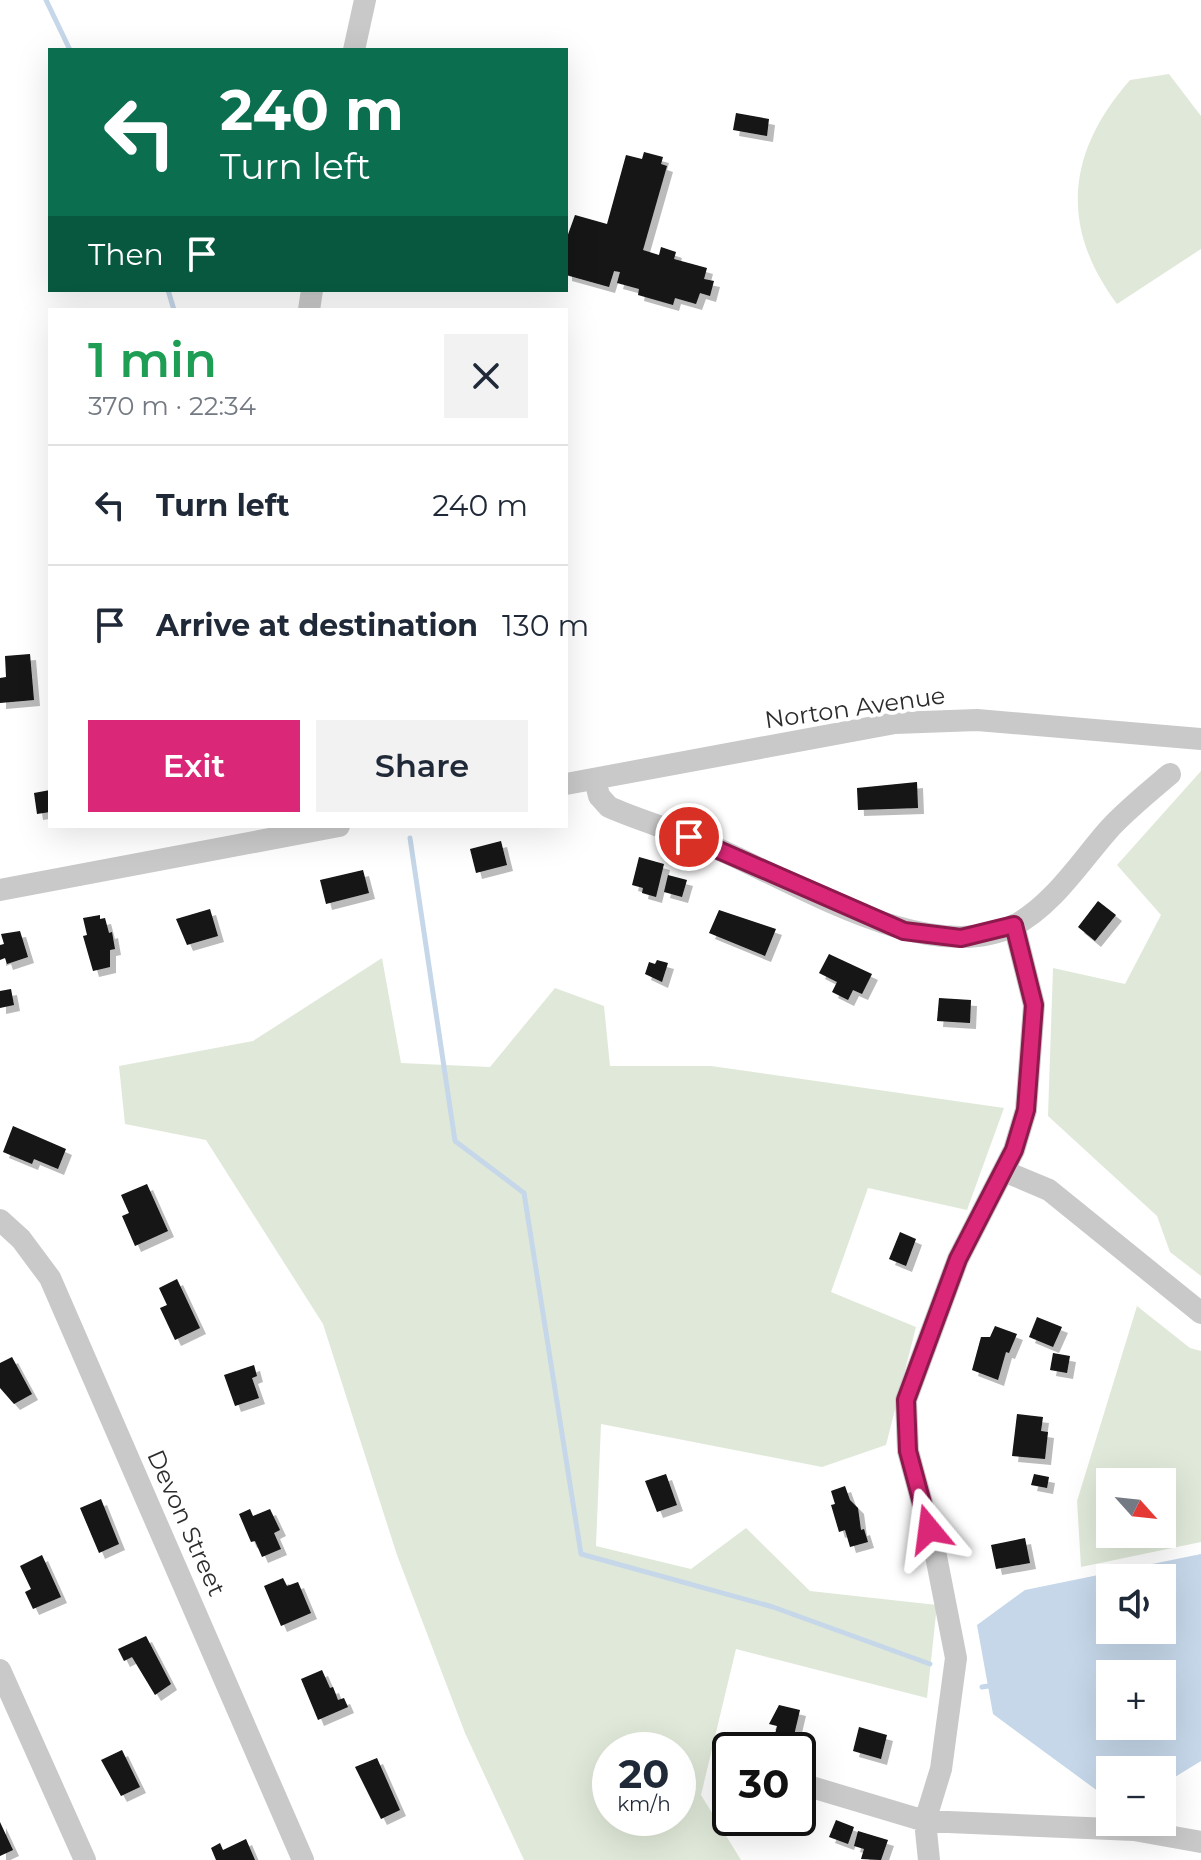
<!DOCTYPE html>
<meta charset="utf-8">
<style>
:root{--surface:#fff;--page:#f2f2f3;--text:#1f2937;--muted:#747a83;--line:#e0e1e3;--accent:#db2777}
body{margin:0;font-family:Montserrat,sans-serif;background:var(--page);color:var(--text);height:100vh;display:flex;flex-direction:column;font-size:30px;white-space:nowrap}
*{box-sizing:border-box;margin:0}
p{font-size:26px;color:var(--muted)}
.icon{flex:none;width:44px;height:44px;fill:none;stroke:currentColor;stroke-width:2;stroke-linecap:round;stroke-linejoin:round}
.map{position:relative;flex:1;overflow:hidden}
.drawer{position:absolute;left:48px;top:308px;width:520px;height:520px;display:flex;flex-direction:column;background:var(--surface);border-radius:0px;box-shadow:0 8px 32px #0002}
.drawer>*{flex:none}
.guide{position:absolute;left:48px;top:48px;width:520px;height:244px;border-radius:0px;box-shadow:0 8px 32px #0002;background:#0b6e4f;color:#fff;overflow:hidden}
.needle{width:52px;rotate:117deg}
.buttons{position:absolute;left:1096px;top:1468px;display:grid;gap:16px}
.buttons a{display:grid;place-items:center;width:80px;height:80px;border-radius:0px;background:var(--surface);box-shadow:0 8px 32px #0002;font-size:40px}
.speed{position:absolute;left:592px;top:1732px;display:flex;gap:16px;font-size:40px;font-weight:700;text-align:center}
.speed>*{display:grid;place-content:center;width:104px;height:104px;border-radius:50%;background:var(--surface);box-shadow:0 8px 32px #0002;line-height:1}
.speed small{font-size:20px;font-weight:400}
.speed .limit{border:4px solid #111;border-radius:12px;background:#fff;color:#111}
.pin{position:absolute;display:grid;place-items:center;width:68px;height:68px;color:#fff;margin:-34px;border:4px solid #fff;border-radius:50%;box-shadow:0 2px 8px #0007}
.me{position:absolute;width:88px;margin:-44px;rotate:344deg;stroke-linejoin:round;filter:drop-shadow(0 0 6px #0008)}
.turn{display:flex;align-items:center;gap:28px;height:168px;padding:0 40px;font-size:36px}
.turn .icon{width:104px;height:104px;stroke-width:2.5}
.turn b{display:block;font-size:56px;line-height:68px}
.then{display:flex;align-items:center;height:76px;padding:0 40px;background:#0003;gap:16px;font-size:30px}
.round{display:grid;place-items:center;flex:none;width:84px;height:84px;border-radius:0px;background:var(--page)}
.overview{display:flex;align-items:center;justify-content:space-between;height:136px;padding:0 40px}
h1{font-size:48px;font-weight:600;line-height:60px;color:#1e9e55}
.button{display:flex;gap:16px;margin-top:auto;padding:16px 40px}
.button a{flex:1;height:92px;border-radius:0px;background:var(--accent);color:#fff;font-size:32px;font-weight:600;line-height:92px;text-align:center}
.button a+a{background:var(--page);color:var(--text)}
ul{padding:0;list-style:none}
li{display:flex;align-items:center;gap:24px;height:120px;padding:0 40px;border-top:2px solid var(--line)}
li div{flex:1}
li b{display:block;font-size:30px}
li em{font-style:normal}
.map>svg:first-child{display:block}
.green{fill:#e0e9d9;fill-rule:evenodd}
.water{fill:#c5d7e9;fill-rule:evenodd}
.lines{fill:none;stroke-linecap:round;stroke-linejoin:round}
.stream{stroke:#c5d7e9;stroke-width:5}
.building{fill:#131313;filter:url(#shadow)}
.minor{stroke:#c9c9c9;stroke-width:22}
.route-casing{stroke:#8e194d;stroke-width:20}
.route{stroke:#db2777;stroke-width:14}
.labels{text-anchor:middle;stroke-width:8;stroke-linejoin:round;paint-order:stroke}
.street-label{font-size:24px;fill:#2c2c2c;stroke:#fff}
</style>
<div class="map">
<svg width="1201" height="1860" viewBox="0 0 1201 1860">
<defs>
<filter id="shadow"><feDropShadow dx="6" dy="6" stdDeviation="0" flood-color="#0004"/></filter>
</defs>
<rect width="100%" height="100%" fill="#fff"/>
<!-- green -->
<path class="green" d="M1169,74l32,42v133l-84,55c-58,-78 -50,-152 13,-224z
M1201,771v505l-31,-24 -13,-36 -109,-100 5,-148 72,16 36,-69 -44,-50z
M382,958l19,105 89,4 65,-79 49,18 6,60h101l293,42 -37,102 -99,-22 -37,104 85,35 -30,118 -64,22 -221,-43 -5,122 95,23 55,-41 64,63 127,14 -10,93 -191,-49 -35,146 40,65h-217l-59,-127 -68,-178 -74,-231 -117,-184 -81,-16 -6,-58 134,-25zM610,1750h68v68h-68z
M1137,1306l53,42 11,3v191l-120,25 -4,-66zM1162,1482v52h-52v-52z"/>
<!-- water -->
<path class="water" d="M1201,1554v207l-39,24v-15h-52v30l-117,-86 -16,-89 48,-35zM1110,1578h52v52h-52zM1110,1674h52v52h-52z"/>
<g class="lines">
<!-- stream -->
<path class="stream" d="M46,0l24,50
M168,290l6,20
M410,838l45,303 69,52 57,361 192,53 157,57
M982,1687l13,-2"/>
</g>
<!-- building -->
<path class="building" d="M736,113l33,6 -2,17 -34,-6z
M644,152l19,5 -2,7 6,2 -24,84 16,5 2,-8 15,5 -2,7 33,9 -3,11 10,2 -4,15 -10,-3 -4,11 -21,-6 -2,7 -35,-10 1,-6 -22,-6 3,-11 -6,-1 -5,16 -43,-12v-35l9,-25 32,9 19,-69 16,4z
M30,654l4,46 -34,3v-25l6,-1 -1,-21z
M917,782l1,26 -60,2 -1,-22z
M50,790v22l-13,2 -3,-21z
M501,841l6,24 -31,8 -6,-24z
M639,857l25,7 -8,33 -14,-4 1,-5 -11,-3z
M363,870l6,23 -43,11 -6,-24z
M668,875l19,5 -5,17 -18,-5z
M1098,901l18,14 -21,26 -17,-14z
M210,909l8,27 -31,9 -11,-26z
M719,910l57,19 -11,27 -56,-23z
M100,915v4l5,-1 4,15 3,-1 3,17 -5,1v17l-17,4 -10,-35 4,-1 -4,-17z
M20,931l8,26 -21,7 -2,-6 -5,2v-15l4,-1 -3,-10z
M829,954l43,20 -10,20 -9,-4 -5,10 -16,-8 5,-10 -18,-9z
M657,960l11,3 -6,19 -17,-8 4,-12 6,2z
M11,989l3,16 -14,3v-17z
M939,998l32,2 -1,23 -33,-2z
M13,1126l53,23 -8,20 -24,-10 -2,5 -29,-12z
M147,1184l21,47 -33,15 -13,-30 7,-3 -8,-18z
M900,1232l16,7 -10,27 -17,-7z
M177,1279l23,49 -25,12 -15,-32 7,-3 -8,-17z
M1037,1317l25,10 -9,20 -24,-10z
M995,1326l22,8 -8,19 -3,-1 -8,28 -26,-10 9,-33h9z
M1053,1353l17,3 -3,17 -17,-3z
M12,1357l20,37 -18,10 -14,-16v-25z
M254,1365l3,11 -5,2 7,20 -24,8 -11,-31z
M1017,1414l26,3 -2,14 7,1 -3,27 -33,-3z
M666,1474l11,31 -20,7 -12,-31z
M1034,1474l15,3 -2,11 -16,-3z
M845,1486l5,14 8,8 3,22 3,-1 4,13 -18,5 -5,-17 -6,2 -8,-27 4,-1 -4,-13z
M101,1499l18,45 -20,9 -19,-45z
M250,1509l3,7 17,-7 10,21 -6,3 7,16 -19,8 -7,-16 -4,1 -12,-28z
M1025,1538l5,25 -34,6 -5,-24z
M42,1555l19,42 -28,12 -8,-17 6,-3 -11,-23z
M283,1578l4,8 11,-4 13,31 -30,13 -17,-40z
M146,1636l25,48 -16,11 -23,-38 -8,4 -6,-12z
M322,1670l8,18 3,-1 5,13 6,-2 4,9 -30,13 -17,-41z
M779,1705l21,5 -9,38 -18,-5 4,-17 -8,-2z
M859,1727l28,8 -6,24 -28,-8z
M122,1750l18,37 -19,9 -20,-36z
M377,1758l23,52 -19,9 -26,-52z
M836,1820l18,7 -6,17 -19,-7z
M0,1822l13,28 -13,6z
M858,1831l30,9 -7,20 -20,-1 3,-10 -10,-3z
M246,1839l9,21h-39l-5,-12 9,-5 3,7z"/>
<g class="lines">
<!-- minor -->
<path class="minor" d="M354,50l11,-50
M309,310l3,-20
M595,779l4,17 10,11c34,15 69,24 102,39 82,34 215,122 302,80 40,-20 69,-67 98,-99 18,-19 39,-36 59,-53
M566,784l329,-61 82,-3 224,19
M0,890l339,-64
M1004,1171l45,19 152,123
M0,1220l21,19 29,39 253,582
M0,1670l85,190
M798,1783l127,38 209,9 67,12
M929,1860l-4,-39 16,-52 15,-111 -21,-107 -27,-100 -2,-51 52,-141 56,-109 12,-40 8,-105 -20,-80"/>
</g>
<g class="lines">
<!-- route casing -->
<g class="route-casing">
<path id="route" d="M689,837l215,94 57,7 53,-13 20,80 -8,105 -12,40 -56,109 -52,141 2,51 21,78"/>
</g>
<!-- route -->
<use href="#route" class="route"/>
</g>
<g class="labels">
<!-- street labels -->
<g class="street-label">
<text transform="translate(855 708) rotate(-8)" y="8">Norton Avenue</text>
<text transform="translate(186 1523) rotate(66)" y="8">Devon Street</text>
</g>
</g>
</svg>
<div class="buttons">
<a><svg class="needle" viewBox="-14 -14 28 28"><path d="M0-13l5 13h-10z" fill="#e53935"/><path d="M0 13l5-13h-10z" fill="#747a83"/></svg></a>
<a><svg class="icon" aria-label="sound" viewBox="0 0 24 24"><path d="M4 9h4l5-4v14l-5-4H4zM17 9q2 3 0 6"/></svg></a>
<a>+</a>
<a>−</a>
</div>
<div class="speed"><div>20<small>km/h</small></div><div class="limit">30</div></div>
<div class="pin" style="left:689px;top:837px;background:#d93025"><svg class="icon" aria-label="arrive" viewBox="0 0 24 24"><path d="M6 21V4h12l-3 4 3 4H6"/></svg></div>
<svg class="me" style="left:929px;top:1529px" viewBox="-20 -20 40 40"><path d="M0-17L14 15 0 8-14 15z" fill="#db2777" stroke="#fff" stroke-width="4"/></svg>
<div class="guide">
<div class="turn"><svg class="icon" aria-label="left" viewBox="0 0 24 24"><path d="M17 20v-9H6M10 6l-5 5 5 5"/></svg><div><b>240 m</b>Turn left</div></div>
<div class="then">Then<svg class="icon" aria-label="arrive" viewBox="0 0 24 24"><path d="M6 21V4h12l-3 4 3 4H6"/></svg></div>
</div>
<section class="drawer">
<div class="overview"><div><h1>1 min</h1><p>370 m · 22:34</p></div><a class="round"><svg class="icon" aria-label="close" viewBox="0 0 24 24"><path d="M6 6l12 12M18 6L6 18"/></svg></a></div>
<ul>
<li><svg class="icon" aria-label="left" viewBox="0 0 24 24"><path d="M17 20v-9H6M10 6l-5 5 5 5"/></svg><div><b>Turn left</b></div><em>240 m</em></li>
<li><svg class="icon" aria-label="arrive" viewBox="0 0 24 24"><path d="M6 21V4h12l-3 4 3 4H6"/></svg><div><b>Arrive at destination</b></div><em>130 m</em></li>
</ul>
<div class="button"><a>Exit</a><a>Share</a></div>
</section>
</div>
